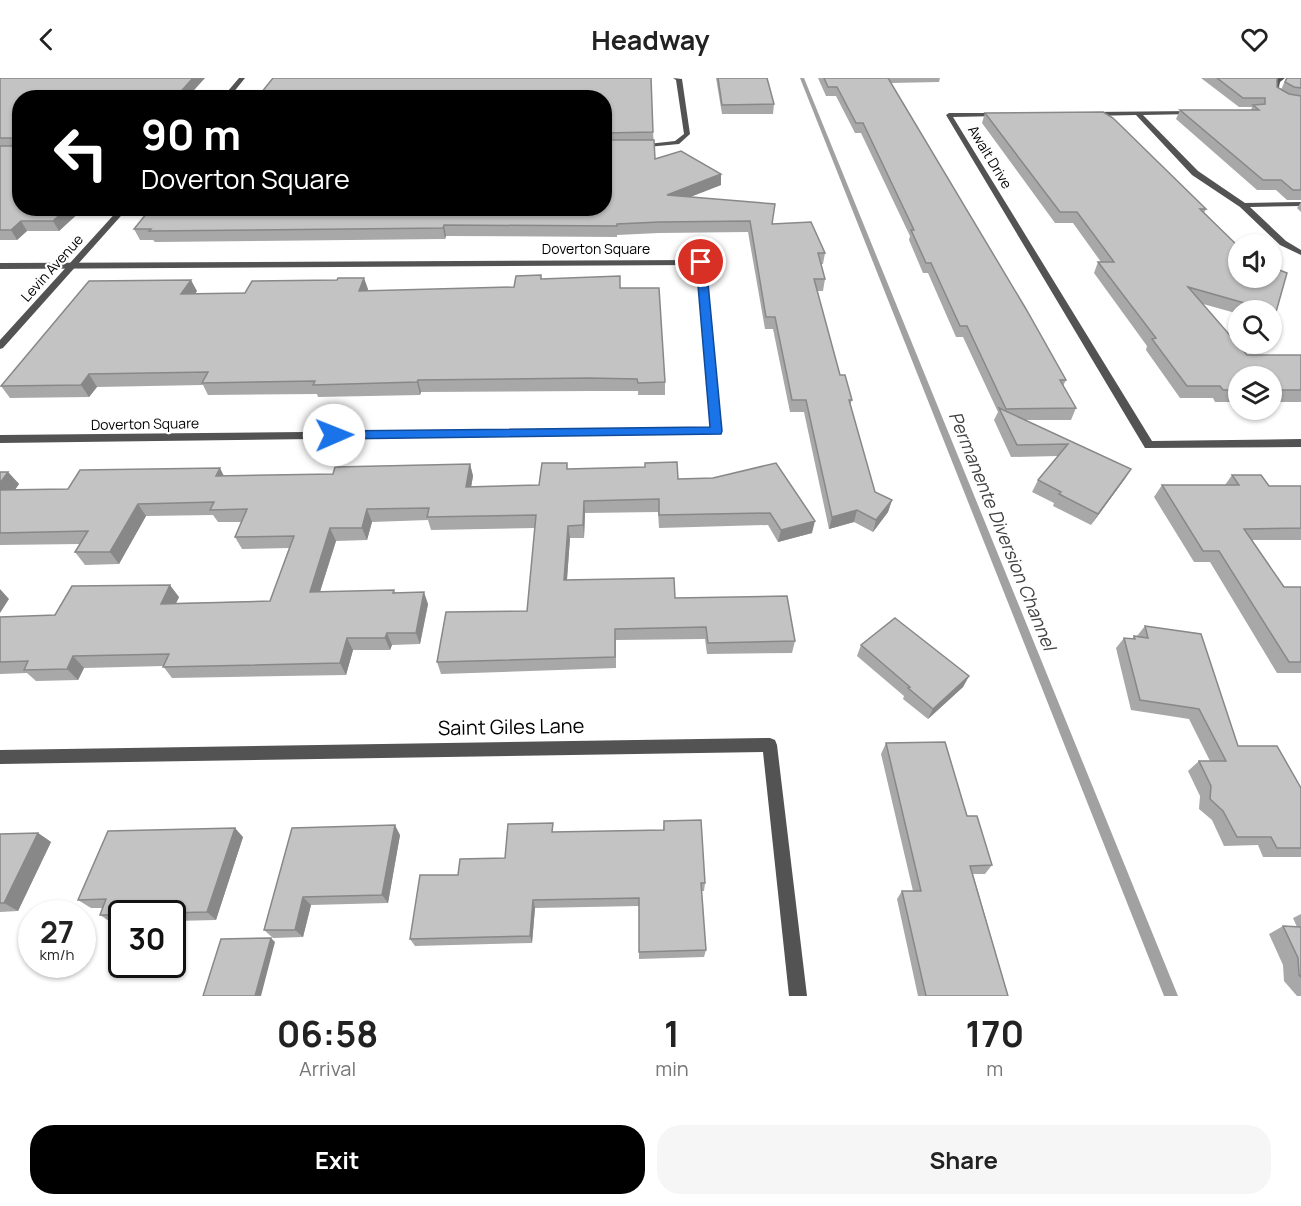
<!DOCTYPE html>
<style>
:root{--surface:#fff;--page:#f6f6f6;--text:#222;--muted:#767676;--accent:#000}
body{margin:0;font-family:Manrope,sans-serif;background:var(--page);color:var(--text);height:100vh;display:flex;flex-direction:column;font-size:22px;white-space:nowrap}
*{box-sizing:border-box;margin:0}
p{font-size:20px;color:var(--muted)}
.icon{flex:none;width:33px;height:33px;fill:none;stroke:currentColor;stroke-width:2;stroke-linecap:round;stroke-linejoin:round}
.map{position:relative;height:918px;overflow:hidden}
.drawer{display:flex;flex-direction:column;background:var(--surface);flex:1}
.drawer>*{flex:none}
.hud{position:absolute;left:12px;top:12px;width:600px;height:126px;border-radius:24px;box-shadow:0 2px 4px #0004;background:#000;color:#fff;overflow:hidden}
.buttons{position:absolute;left:1228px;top:156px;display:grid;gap:12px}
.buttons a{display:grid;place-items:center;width:54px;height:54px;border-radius:50%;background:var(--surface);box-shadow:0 2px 4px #0004;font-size:30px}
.speed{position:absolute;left:18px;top:822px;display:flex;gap:12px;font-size:30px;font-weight:700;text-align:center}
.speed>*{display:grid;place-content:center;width:78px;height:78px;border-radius:50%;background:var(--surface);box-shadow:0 2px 4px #0004;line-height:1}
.speed small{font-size:15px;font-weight:400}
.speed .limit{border:3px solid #111;border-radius:9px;background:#fff;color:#111}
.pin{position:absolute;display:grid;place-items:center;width:51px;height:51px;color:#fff;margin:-26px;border:3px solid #fff;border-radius:50%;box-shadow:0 2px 6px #0007}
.me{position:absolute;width:66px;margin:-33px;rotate:89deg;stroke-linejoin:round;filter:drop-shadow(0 0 4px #0008)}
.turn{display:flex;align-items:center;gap:21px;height:126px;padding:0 30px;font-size:27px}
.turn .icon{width:78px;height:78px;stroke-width:2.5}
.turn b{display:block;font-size:42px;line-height:51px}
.eta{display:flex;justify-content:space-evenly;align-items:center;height:102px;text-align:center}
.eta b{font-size:36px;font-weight:700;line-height:42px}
.button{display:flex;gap:12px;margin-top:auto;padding:12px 30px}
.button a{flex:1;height:69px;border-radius:24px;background:var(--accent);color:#fff;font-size:24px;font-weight:700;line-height:69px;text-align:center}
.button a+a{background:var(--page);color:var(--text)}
header{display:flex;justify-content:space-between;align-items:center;height:78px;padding:0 30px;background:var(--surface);font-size:27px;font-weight:700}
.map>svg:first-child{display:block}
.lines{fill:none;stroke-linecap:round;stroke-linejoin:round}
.stream{fill:#a1a1a1;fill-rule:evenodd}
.service{fill:#535353;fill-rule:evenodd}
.minor{fill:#535353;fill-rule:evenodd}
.tertiary{fill:#535353;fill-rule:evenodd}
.wall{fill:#a8a8a8}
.shaded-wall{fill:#888}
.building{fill:#c3c3c3;stroke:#888;stroke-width:1.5}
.route{fill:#1a73e8;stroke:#114b97;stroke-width:1.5}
.labels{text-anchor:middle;stroke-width:4.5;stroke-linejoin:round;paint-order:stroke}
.far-street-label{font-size:14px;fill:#000;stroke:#fff}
.water-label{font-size:18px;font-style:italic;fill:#424242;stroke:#fff}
.near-street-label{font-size:20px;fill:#000;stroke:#fff}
</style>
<header><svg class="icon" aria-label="back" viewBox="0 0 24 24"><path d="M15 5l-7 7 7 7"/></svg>Headway<svg class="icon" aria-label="heart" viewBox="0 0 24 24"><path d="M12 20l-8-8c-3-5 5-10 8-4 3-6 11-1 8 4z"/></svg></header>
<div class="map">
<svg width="1301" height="918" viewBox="0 0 1301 918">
<rect width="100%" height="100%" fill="#fff"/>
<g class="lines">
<!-- stream -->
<path class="stream" d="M800,0h4l374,918h-14z"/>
<!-- service -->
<path class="service" d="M1278,0h7l-5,4 -2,10 10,6 13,2v4l-17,-3 -11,-7 1,-13z"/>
<!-- minor -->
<path class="minor" d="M673,0l9,1 8,55 -11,10 -42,4v-2l2,-1 36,-4 9,-7 -8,-54z
M1195,33l1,1 -3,2 -50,1 55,56 47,32 56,-1v4l-51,1 36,34 15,9v5l-21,-10 -40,-38 -48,-32 -56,-60 -45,1 -3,-2 3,-2z
M998,35l2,1v2l-47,1 199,324 149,-2v8l-156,1 -199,-333 3,-2z
M701,182l4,2 16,169 -5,3 -716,9v-8l710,-7 -13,-163 -697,4v-6z
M770,660l5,2 2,5 30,251h-18l-26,-244 -763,12v-14z"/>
<!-- tertiary -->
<path class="tertiary" d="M239,0h6l-16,20h-7z
M120,130h8l-125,140 -3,1v-9z"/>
</g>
<!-- wall -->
<path class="wall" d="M0,0h205l-185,130h64l-25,23h-32l-10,9h-17z
M716,0h51l7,26 -1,10h-51z
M818,0h122l-1,4 -48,1 175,297 -3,6 13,22 -5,12h-46l106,49 -7,11 -33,45 -38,-19 1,-3 -22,-11 6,-12 20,-24 -47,1 -17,-37 4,-8 -35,-75h-7l-28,-64h-5l-14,-33 1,-4 -49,-103h-6l-19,-37h-10z
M1201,0h76v9l4,3 5,-12h15v122h-14l-11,-10h-19l-81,-71 4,-9h71l1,-3h-13z
M604,20l49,34 2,27 66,15v11l-31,12 83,27 52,29 -2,11h-2l4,15 -2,12h-6l23,84 12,25 -2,5 25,87 17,8 -4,12 -15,20 -19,-10 -25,7 -25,-117h-14l-17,-83h-8l-17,-97 -89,1 -42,2v2l-171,-1 -1,3 -290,3 -2,-2h-13l-6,-11 470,-21z
M985,35l221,96 -2,4 72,99 -4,6v-8h-33v4l-36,-10 44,51h54v47h-29v-26h-33v26h-24l-2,-4h-33l-34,-48 1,-4 -53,-73 4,-11h3l-28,-39h-18l-73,-100z
M1301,124v10l-4,-4z
M542,201l79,9 44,94v13h-27v-4h-49l-168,1 -1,3 -102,2 -1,-3 -109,1 -5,-10 -106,2 -8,10 -79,1 -9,-12 196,-95 -2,3 173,-5 -1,2 147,-4z
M567,385v6l111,10 35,-1 99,55 -34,9 -10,-17 -109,3 -1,-16 -73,1 -1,25h-14l-3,42 108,18 120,43 -3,12 -85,1 -2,-15 -89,1v28l-175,6 -4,-12 90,-51 8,-83 -104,2 -3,-10 -56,2 -5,18 -31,1 -16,51 74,-2 1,3 33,11 -8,40 -28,1 -2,5h-37l-7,25 -174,3 -9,-12 -79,2 -6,12 -42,1 -9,-8 -27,1v-57l55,-2 124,-18 -3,6 94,-2 19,-53 -47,1 -7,-12 6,-15h-23l-5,-7 -67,1 -27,48 -34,1 -10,-13 5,-8 -80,1v-73h8l11,12 -4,6 53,-1 156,-13 109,-2 137,-10 3,12 -2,11 68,-2z
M1232,397l37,11h32v54h-49l32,47h17v86h-24l-67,-111h-16l-40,-65 8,-12h63z
M1145,548l93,120 63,42v69h-38l-5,-12 -34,1 -12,-26 -13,-11 1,-13 -12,-25 11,-10h11l-21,-42 -58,-9 -15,-62 8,-10 8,1 2,-3h3z
M861,567l108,31 -6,11 -35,32 -25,-20 1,-3 -47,-40z
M886,665l81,73 25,49 -7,9h-12l35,122h-90l-21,-97 5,-8h11l-32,-137z
M664,743l41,62 -1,8h-3l5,59 -2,7 -65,2v-53l-104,2 -3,35 -117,3 -5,-7 48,-64 47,-17 50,-26 108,-2z
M292,750l108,7 -12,68 -77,2 -8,32 -30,1 -9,-8z
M38,755l13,9 -33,69 -18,1v-78z
M243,759l-27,83 -41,1 -3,8v-15h-50v21l-12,-7 2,-5 -12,-8 3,-7h-12l-13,-8z
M1301,836v82h-4l-13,-15 -1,-16 -14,-31 14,-8 14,1 -4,-9z"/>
<!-- shaded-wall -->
<path class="shaded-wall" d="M193,0h12l-18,20h-12z
M721,96v11l-54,21v-11z
M67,130h17l-25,23 -6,-10z
M21,143l6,10 -10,9 -6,-10z
M444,147l2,11 -1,3 -2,-11z
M364,200l4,11 -5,14 -4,-12z
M191,202l6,11 -10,15 -6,-12z
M89,296l8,13 -8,10 -8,-12z
M418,302l3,12 -1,3 -3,-13z
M470,386l3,12 -4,23 -3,-12z
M220,390l6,12 -10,-4z
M1131,391l-7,11 -33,45 7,-11z
M8,394l11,12 -14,19 -5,-7v-13z
M892,422l-4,12 -15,20 3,-12z
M584,423l1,12 -1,25 -1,-13z
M138,426l8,12 -27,48 -9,-12z
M367,431l5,13 -5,18 -5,-12z
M857,432l-3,12 -25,7 3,-12z
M815,443l-3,12 -34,9 3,-12z
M568,448l2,12 -4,54 -2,-12z
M330,450l6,13 -20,63 -6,-12z
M170,507l9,12 -9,19 -9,-12z
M0,511l9,10 -9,14z
M424,514l4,12 -8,40 -4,-11z
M387,555l5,12 -2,5 -5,-12z
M347,560l6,12 -7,25 -6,-12z
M73,578l11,12 -6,12 -11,-11z
M969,598l-6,11 -35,32 5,-10z
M395,747l5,10 -12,68 -6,-8z
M235,750l8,9 -27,83 -9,-8z
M38,755l13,9 -33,69 -14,-8z
M303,819l8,8 -8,32 -8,-7z
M533,822l2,8 -3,35 -2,-7z
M172,841l3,2 -3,8z
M271,860l4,4 -14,54h-6z"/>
<!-- building -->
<path class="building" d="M0,0h193l-18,20h-155v110h47l-14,13h-32l-10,9h-11v-84h14l3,-2 -3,-6h-14z
M273,0h378l2,54 -49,1v-35h-347z
M718,0h49l7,26 -52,1z
M824,0h64l138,231 40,71h-6l16,28 -70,1 -39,-83h-7l-29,-63h-5l-15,-33h3l-51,-107h-7l-19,-36h-9z
M1217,0h60v9l12,7 12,2v94h-8l-12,-10h-18l-83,-70h79l-6,-5 12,-1v-6h-22z
M1287,0h14v10l-7,-1 -9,-5z
M1103,34l10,6 93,91h-6l39,38v31h33v-11l15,6 -11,39 -88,-25 59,68h54v35h-29v-14h-33v14h-16l-3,-4h-33l-35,-47 4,-1 -58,-76h16l-37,-50h-17l-75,-99z
M604,62h50l1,19 26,-8 40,23 -54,21 108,9 -3,20 39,-2 14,31h-7l7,26h-11l26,96h5l7,25h-3l26,92 17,8 -16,20 -19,-10 -25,7 -26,-117h-14l-17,-83h-9l-16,-96 -91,1 -42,2v2l-173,-1 -1,3 -294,3 2,-2h-17l17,-21h453z
M541,197v4l79,-3v12h39l6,94 -27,1 -1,-4 -49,-1 -170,2 -1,2 -104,3 2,-4 -113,2 6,-11 -119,2 -8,11 -80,1 88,-105 102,-1 -10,14 64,-1 7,-12 85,-1 1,-2h26l-5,13 155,-4 2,-11z
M999,330l132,61 -33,45 -39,-20 2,-2 -23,-12 30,-36 -51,1z
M677,384l1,17 35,-1 63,-15 39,58 -34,9 -11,-17 -111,2v-16l-75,2 -1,24 -15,1 -4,54 110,-2 1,20 112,-2 8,45 -87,2 -2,-16 -91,2v28l-178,5 9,-50 81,-1 9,-96 -109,2 2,-9 -62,1 -5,19h-32l-20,64 84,-2 -1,3 31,-1 -8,41h-29l-2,5h-38l-7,25 -177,4 6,-13 -96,2 -6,13 -43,1 4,-9 -28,1v-45l55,-2 17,-29 98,-1 -9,19 109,-3 24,-65 -59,1 12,-28 -37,1 4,-8 -76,2 -28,48h-35l13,-21 -88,2v-43l68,-1 12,-19 140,-2 -4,8 117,-2 2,-7 135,-3 -4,23 73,-2 3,-22h25v6l78,-2v-4z
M0,394h8l-8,11z
M1232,397h29l8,11h32v42l-57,1 40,58h17v75h-12l-70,-111h-16l-41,-66h77z
M895,540l74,58 -36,33 -25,-21 2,-1 -49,-42z
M1145,548l56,8 37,112h39l24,42v60h-24l-6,-11h-34l-14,-26 -13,-12 1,-13 -12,-25h27l-27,-52 -59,-9 -16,-62 11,1 -1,-3 14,2z
M945,664l22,74h10l15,49 -22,1 38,130h-82l-24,-105h19l-35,-148z
M701,742l4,63h-4l5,67 -67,2v-54l-106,2 -3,36 -120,3 10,-64h38l2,-16 45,-1 3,-34 45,-1 -1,9 112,-2v-9z
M395,747l-13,70 -79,2 -8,33h-31l28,-102z
M235,750l-28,84 -85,2v14h-12l6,-13h-16l6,-16 -28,1 30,-69z
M38,755l-34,70h-4v-69z
M1283,848l18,1v50l-2,-2 -1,-17z
M271,860l-16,58h-52l18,-57z"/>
<!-- route -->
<path class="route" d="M701,181l5,3 16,169 -1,3 -387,5 -6,-4 6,-4 376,-4 -14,-165z"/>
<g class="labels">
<!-- far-street labels -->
<g class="far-street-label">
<text transform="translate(990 79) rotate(59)" y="5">Awalt Drive</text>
<text x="596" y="176">Doverton Square</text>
<text transform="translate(52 190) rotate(-48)" y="5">Levin Avenue</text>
<text transform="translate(145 346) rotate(-1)" y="5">Doverton Square</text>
</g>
<!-- water labels -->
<g class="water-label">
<text transform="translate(1002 453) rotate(68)" y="6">Permanente Diversion Channel</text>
</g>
<!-- near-street labels -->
<g class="near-street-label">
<text transform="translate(511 649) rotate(-1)" y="7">Saint Giles Lane</text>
</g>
</g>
</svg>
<div class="buttons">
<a><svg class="icon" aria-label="sound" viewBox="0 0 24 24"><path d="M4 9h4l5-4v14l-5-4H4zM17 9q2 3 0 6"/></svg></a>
<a><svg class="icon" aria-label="search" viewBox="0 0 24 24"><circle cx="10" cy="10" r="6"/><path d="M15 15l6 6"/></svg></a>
<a><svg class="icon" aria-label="layers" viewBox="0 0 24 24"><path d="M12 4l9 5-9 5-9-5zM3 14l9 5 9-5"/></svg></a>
</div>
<div class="speed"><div>27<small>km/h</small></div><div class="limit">30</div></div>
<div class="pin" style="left:701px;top:184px;background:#d93025"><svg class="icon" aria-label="arrive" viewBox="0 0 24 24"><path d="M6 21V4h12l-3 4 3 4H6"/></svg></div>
<svg class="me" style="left:334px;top:357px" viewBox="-20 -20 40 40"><circle r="19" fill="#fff"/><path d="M0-13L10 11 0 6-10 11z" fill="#1a73e8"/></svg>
<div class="hud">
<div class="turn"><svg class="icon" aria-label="left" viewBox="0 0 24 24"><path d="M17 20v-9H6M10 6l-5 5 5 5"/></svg><div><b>90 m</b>Doverton Square</div></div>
</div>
</div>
<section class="drawer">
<div class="eta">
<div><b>06:58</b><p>Arrival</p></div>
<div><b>1</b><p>min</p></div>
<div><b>170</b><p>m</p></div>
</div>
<div class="button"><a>Exit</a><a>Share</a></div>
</section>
